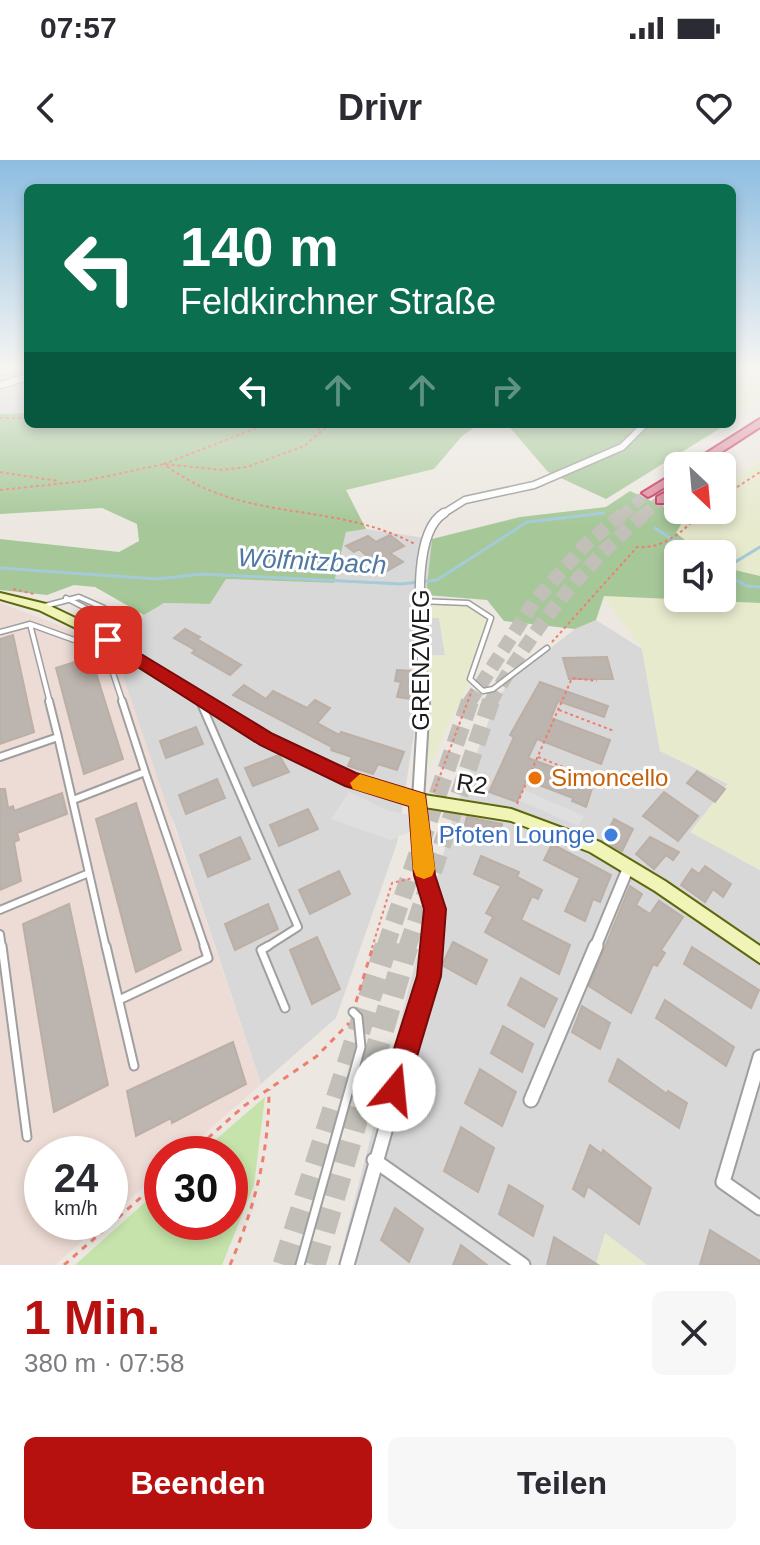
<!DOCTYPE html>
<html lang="de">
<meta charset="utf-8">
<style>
:root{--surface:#fff;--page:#f7f7f7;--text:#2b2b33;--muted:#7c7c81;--accent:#b7110f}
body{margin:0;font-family:Helvetica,sans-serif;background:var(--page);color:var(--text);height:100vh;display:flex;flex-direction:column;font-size:30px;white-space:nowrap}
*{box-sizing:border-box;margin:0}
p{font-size:26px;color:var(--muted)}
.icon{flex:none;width:44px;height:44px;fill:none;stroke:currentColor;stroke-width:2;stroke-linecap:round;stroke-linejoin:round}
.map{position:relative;height:1105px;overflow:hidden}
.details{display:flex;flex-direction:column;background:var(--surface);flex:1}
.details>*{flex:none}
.guide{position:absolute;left:24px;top:24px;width:712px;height:244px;border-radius:12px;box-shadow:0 4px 12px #0003;background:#0b6e4f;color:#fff;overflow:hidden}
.needle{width:52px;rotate:154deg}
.controls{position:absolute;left:664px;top:292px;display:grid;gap:16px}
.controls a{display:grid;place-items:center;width:72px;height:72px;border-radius:12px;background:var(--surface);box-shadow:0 4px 12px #0003;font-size:40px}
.speed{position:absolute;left:24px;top:976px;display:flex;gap:16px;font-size:40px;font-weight:700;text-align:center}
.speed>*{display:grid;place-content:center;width:104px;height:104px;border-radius:50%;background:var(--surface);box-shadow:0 4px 12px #0003;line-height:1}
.speed small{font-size:20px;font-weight:400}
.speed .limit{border:12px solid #d22;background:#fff;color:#111}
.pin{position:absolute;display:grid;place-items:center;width:68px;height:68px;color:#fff;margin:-34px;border-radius:16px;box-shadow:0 4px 12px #0006}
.me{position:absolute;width:88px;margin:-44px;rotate:17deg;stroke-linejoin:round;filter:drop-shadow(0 0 6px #0008)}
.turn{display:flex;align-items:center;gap:28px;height:168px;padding:0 24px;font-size:36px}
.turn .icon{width:104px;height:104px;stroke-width:2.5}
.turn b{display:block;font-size:56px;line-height:68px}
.lanes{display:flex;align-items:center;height:76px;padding:0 24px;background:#0003;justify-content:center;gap:40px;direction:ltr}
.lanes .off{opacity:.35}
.round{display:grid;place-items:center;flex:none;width:84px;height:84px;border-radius:12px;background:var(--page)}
.headline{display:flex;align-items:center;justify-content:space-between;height:136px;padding:0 24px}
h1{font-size:48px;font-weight:600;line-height:60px;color:var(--accent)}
.primary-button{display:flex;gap:16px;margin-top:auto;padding:16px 24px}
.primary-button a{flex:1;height:92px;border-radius:12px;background:var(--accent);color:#fff;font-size:32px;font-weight:600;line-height:92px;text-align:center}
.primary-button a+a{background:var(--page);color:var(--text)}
.status{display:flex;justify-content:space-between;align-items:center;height:56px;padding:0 40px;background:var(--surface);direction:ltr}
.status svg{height:22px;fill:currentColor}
header{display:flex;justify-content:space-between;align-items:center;height:104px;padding:0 24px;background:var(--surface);font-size:36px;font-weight:600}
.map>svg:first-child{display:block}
.residential{fill:#d9d8d8}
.military{fill:#eddcd5}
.farmland{fill:#e7eacd}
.grass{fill:#c5e3aa}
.forest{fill:#a6c899}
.parking{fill:#dfdfdf}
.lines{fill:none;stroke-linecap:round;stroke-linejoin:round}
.stream-far1{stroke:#a4cbd7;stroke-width:2}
.stream{stroke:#a4cbd7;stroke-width:3}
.building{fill:#bcb4ae;stroke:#bcafa5;stroke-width:2}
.highway-tunnel-far3{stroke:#c2bfb9;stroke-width:11;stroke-dasharray:11 5;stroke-linecap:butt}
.highway-tunnel-far2{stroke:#c2bfb9;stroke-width:14;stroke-dasharray:14 7;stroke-linecap:butt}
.highway-tunnel-far1{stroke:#c2bfb9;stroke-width:18;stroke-dasharray:18 9;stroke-linecap:butt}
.highway-tunnel{stroke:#c2bfb9;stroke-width:23;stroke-dasharray:23 12;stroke-linecap:butt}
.lane-far2-casing{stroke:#9f9f9f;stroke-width:7}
.lane-far1-casing{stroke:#9f9f9f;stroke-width:10}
.lane-casing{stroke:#9f9f9f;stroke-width:11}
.street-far3-casing{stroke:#9f9f9f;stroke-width:9}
.street-far2-casing{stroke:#9f9f9f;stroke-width:11}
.street-far1-casing{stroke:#9f9f9f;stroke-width:14}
.street-casing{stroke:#9f9f9f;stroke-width:17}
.secondary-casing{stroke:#5d670d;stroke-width:4}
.highway-casing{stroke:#c83062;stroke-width:4}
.path-far1{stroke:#ee7e70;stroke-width:2;stroke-dasharray:3 3;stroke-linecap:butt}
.path{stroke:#ee7e70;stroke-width:3;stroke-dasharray:6 6;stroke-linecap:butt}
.lane-far2{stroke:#fff;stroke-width:4}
.lane-far1{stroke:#fff;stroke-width:6}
.lane{stroke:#fff;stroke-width:7}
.street-far3{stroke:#fff;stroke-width:6}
.street-far2{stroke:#fff;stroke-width:8}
.street-far1{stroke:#fff;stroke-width:10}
.street{stroke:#fff;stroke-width:13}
.secondary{fill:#f0f4b7;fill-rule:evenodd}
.highway{fill:#de8e9c;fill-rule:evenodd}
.route{fill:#b7110f;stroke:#770b0a;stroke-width:2}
.slow{fill:#f59e0b}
.food-dot{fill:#e8710a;stroke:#fff;stroke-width:3}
.shop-dot{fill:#3f7fe0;stroke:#fff;stroke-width:3}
.labels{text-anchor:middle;stroke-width:6;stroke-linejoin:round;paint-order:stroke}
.street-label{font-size:24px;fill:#1b1b1b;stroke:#fff}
.food-label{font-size:24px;fill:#c56008;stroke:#fff;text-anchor:start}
.shop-label{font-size:24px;fill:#366cbe;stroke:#fff;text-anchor:end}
.water-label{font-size:26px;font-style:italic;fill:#5078a2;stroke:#fff}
</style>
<div class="status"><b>07:57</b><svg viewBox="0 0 49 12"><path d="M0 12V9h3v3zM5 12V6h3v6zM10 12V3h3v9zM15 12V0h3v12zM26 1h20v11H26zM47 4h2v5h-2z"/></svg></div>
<header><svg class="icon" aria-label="back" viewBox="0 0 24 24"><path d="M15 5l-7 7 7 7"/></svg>Drivr<svg class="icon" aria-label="heart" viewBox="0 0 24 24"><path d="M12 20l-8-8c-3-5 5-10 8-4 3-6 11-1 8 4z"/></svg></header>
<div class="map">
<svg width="760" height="1105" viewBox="0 0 760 1105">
<rect width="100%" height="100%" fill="#ece8e1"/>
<!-- residential -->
<path class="residential" d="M0,209h28v44l-28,1z
M366,369l66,10 -8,78 15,1 6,37 -19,1 -29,187 -61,175 -75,66 -86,-258 -82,-184 71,-39 46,1 16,-25 108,4 12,-51z
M596,460l46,29 18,102 68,33 -37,48 69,38v395h-113l-42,-31 -9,31h-258l115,-449 44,-117 17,-23 61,-47z"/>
<!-- military -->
<path class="military" d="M0,443l59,22 57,30 145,429 -80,70h-19v17l-52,46v-63h-68v68h62l-49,43h-55z"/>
<!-- farmland -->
<path class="farmland" d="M732,209h28v32l-26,18z
M760,301v115l-38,-9v-13h-19l-27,-21 13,-23h33v-23z
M603,436l157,7v267l-70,-38 38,-48 -68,-33 -18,-102z
M454,444l27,7 6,13 -20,62 -38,82 -3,-112 19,-1 -6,-37h-15l1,-12z
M605,1073l42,32h-51z"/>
<!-- grass -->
<path class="grass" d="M265,937l-11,88 -32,80h-147l87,-78v35h68v-68h-31z"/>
<!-- forest -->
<path class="forest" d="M28,253v11h451l-17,12 -28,33 -88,21 20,39 -20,3 -12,51 -108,-4 -16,25 -46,-1 -20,12 -49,-28 -21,-2 -27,10 -47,-5v-51l119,13 20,-11 -2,-17 -35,-16 -102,6v-100z
M507,264h220l-121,75 -58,-27z
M630,331l41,19 7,-5v5h11l-13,23 27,21h-25v44h44v-31l38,9v27l-156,-7 -8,24 -21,9 -71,-8 -17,-21 -61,-5 6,-56 88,-22 86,-10z"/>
<!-- parking -->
<path class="parking" d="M524,630l60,26 -6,10 -58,-25z
M349,632l40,19 22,4 1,16 -22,9 -59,-21z"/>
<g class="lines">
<!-- stream-far1 -->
<path class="stream-far1" d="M589,355l15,-2"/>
<!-- stream -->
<path class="stream" d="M655,368l40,26
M0,408l157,11 45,-5 199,10 36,-4 90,-58 77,-9
M722,410l38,-23
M722,412l25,14 13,1"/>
</g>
<!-- building -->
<path class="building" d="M390,375l14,11 -14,7 13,9 -18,10 -26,-23 -5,3 -8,-6 22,-10 8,6z
M185,469l15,8 -3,2 44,26 -11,10 -38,-22 3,-3 -21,-12z
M13,475l21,97 -34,12v-105z
M91,497l32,102 -39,15 -28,-106z
M607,497l6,22h-44l-6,-21z
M397,510l15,1 -1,28 -14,-2 4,-15 -6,-1z
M540,522l68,24 -4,11 -46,-16 -7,17 59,22 -9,24 -64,-25 -9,19 66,24 -8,25 -14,-6 1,-3 -47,-18 -9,22 -28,-10 25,-55 -4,-2z
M244,525l22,14 7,-8 34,17 8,-8 15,8 -13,15 22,12 2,-3 63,20 -7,18 -19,-6 -5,10 -25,-8 4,-9 -21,-7 1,-3 -99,-52z
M196,567l7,17 -37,14 -6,-17z
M279,595l10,17 -36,14 -8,-18z
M697,611l28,18 -10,13 -28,-19z
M217,619l8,19 -39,16 -7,-19z
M0,629h5l3,19 5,-2 1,5 48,-18 5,21 -50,19 2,7 -5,2 7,39 -21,9z
M664,632l34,24 -20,25 -35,-25z
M136,643l45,147 -45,22 -40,-153z
M308,649l10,20 -39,17 -9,-21z
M467,657l35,7 -3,17 -36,-9z
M614,659l19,10 -11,22 -19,-11z
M240,677l10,22 -42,18 -8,-22z
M650,677l29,15 -6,8 -7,-5 -12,14 -18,-15z
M552,684l59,31 -11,27 -7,-3 -8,22 -20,-10 15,-33 -36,-18z
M481,696l38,16 -2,5 25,13 -4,9 -6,-3 -11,24 49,25 -11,29 -74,-42 8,-15 -7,-4 15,-27 -27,-12z
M705,706l26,18 -8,13 -10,-8 -8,13 -24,-17 11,-16 7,5z
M339,711l11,23 -40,20 -11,-24z
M630,726l12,8 -6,11 14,9 9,-13 24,16 -22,33 4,3 -8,13 -4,-2 -22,49 -42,-27z
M69,744l39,181 -54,27 -31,-188z
M268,744l10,25 -43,21 -10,-26z
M317,777l23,52 -28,15 -22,-54z
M453,782l34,18 -11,24 -34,-19z
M692,787l67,43 -8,18 -67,-44z
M521,818l36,21 -13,28 -36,-22z
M665,840l69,47 -8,19 -70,-48z
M582,846l28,17 -10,26 -28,-17z
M503,866l30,18 -11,28 -31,-19z
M233,882l13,42 -74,39 -1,-5 -35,18 -9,-45z
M618,899l49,35 1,-3 19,12 -8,25 -70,-47z
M480,909l36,23 -14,34 -37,-23z
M461,967l33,21 -16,44 -34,-21z
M590,985l12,9 1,-4 48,38 -12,36 -51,-38 -4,11 -11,-8z
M509,1025l34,21 -10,30 -34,-22z
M395,1048l28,21 -14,33 -28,-22z
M710,1070l50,31v4h-60z
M554,1077l44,28h-51z
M461,1085l26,20h-34z"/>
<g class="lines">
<!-- highway-tunnel-far3 -->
<path class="highway-tunnel-far3" d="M622,355l26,-22
M643,355l18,-15"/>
<!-- highway-tunnel-far2 -->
<path class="highway-tunnel-far2" d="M469,543l65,-101 52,-58 38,-31
M490,543c43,-74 90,-135 156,-190"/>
<!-- highway-tunnel-far1 -->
<path class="highway-tunnel-far1" d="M385,788l85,-247
M407,788l84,-247"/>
<!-- highway-tunnel -->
<path class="highway-tunnel" d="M284,1105l102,-319
M314,1105l93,-319"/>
<!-- lane-far2 casing -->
<g class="lane-far2-casing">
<path id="lane-far2" d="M66,438l31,16 7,-1
M419,441l49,2 23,15 -21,61 13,12 10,-2 54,-41
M45,446l34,-9 25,11 -9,24
M30,464l47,17 31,17 15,45
M0,472l30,-8 20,79"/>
</g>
<!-- lane-far1 casing -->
<g class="lane-far1-casing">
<path id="lane-far1" d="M49,541l9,36
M200,541l98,226 -33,21
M0,597l58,-20 31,136 -89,37
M145,612l60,176
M73,640l72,-28 -23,-71
M89,713l17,75
M0,774l2,14"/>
</g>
<!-- lane casing -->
<g class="lane-casing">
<path id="lane" d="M2,786l25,191
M106,786l28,120
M268,786l-7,4 24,58
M119,840l89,-42 -4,-12
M300,1105l61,-218 -3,-30 -5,-5"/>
</g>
<!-- street-far3 casing -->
<g class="street-far3-casing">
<path id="street-far3" d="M0,211l10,-2
M0,225l28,-8
M441,355l24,-15 69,-15 88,-38 23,-23"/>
</g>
<!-- street-far2 casing -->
<g class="street-far2-casing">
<path id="street-far2" d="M423,543c3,-43 -19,-166 21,-190"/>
</g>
<!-- street-far1 casing -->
<g class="street-far1-casing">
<path id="street-far1" d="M424,541l-6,99 7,75 10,34 -3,39
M595,788l34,-82"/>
</g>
<!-- street casing -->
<g class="street-casing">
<path id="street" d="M760,897l-37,125 37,26
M531,940l65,-154
M374,1000l149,105
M347,1105l82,-289 3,-30"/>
</g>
<!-- secondary casing -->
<g class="secondary-casing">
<path id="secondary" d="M0,433l46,11 42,20 183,112 84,39 63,19 93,15 89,33 65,39 95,65v17l-105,-72 -65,-39 -79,-31 -93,-15 -71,-22 -84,-40 -183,-114 -41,-20 -39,-11z"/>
</g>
<!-- highway casing -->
<g class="highway-casing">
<path id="highway" d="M760,259v8l-60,39h-14z
M678,311v8l-26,16 -4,2 -6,-4z
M678,325v8l-13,10h-8v-6z"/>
</g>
<!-- path-far1 -->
<path class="path-far1" d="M0,258h28
M267,264l-103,40c80,61 164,35 251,80
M314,264l6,6
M0,312l58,9
M0,330l84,-9 80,-17 58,6 25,-3 57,-21 26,-22
M722,337l38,-25
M13,429l21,5
M552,482l85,-95c28,2 48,-17 66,-37
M559,550l55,21
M538,597l61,24
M434,632l38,-102
M517,644l55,-126 25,3
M372,788l20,-65 21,-5"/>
<!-- path -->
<path class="path" d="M356,842l17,-56
M190,994l54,-48 73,-50 32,-33
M64,1105l98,-86
M230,1105c25,-59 39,-112 39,-176"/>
<!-- lane-far2 -->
<use href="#lane-far2" class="lane-far2"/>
<!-- lane-far1 -->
<use href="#lane-far1" class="lane-far1"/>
<!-- lane -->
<use href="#lane" class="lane"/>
<!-- street-far3 -->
<use href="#street-far3" class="street-far3"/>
<!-- street-far2 -->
<use href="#street-far2" class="street-far2"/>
<!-- street-far1 -->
<use href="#street-far1" class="street-far1"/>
<!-- street -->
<use href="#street" class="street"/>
<!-- secondary -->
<use href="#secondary" class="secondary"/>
<!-- highway -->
<use href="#highway" class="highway"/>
</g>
<!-- sky -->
<linearGradient id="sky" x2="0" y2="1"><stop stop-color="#8dbde1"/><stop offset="0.57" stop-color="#f6f5f2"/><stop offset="1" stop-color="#f6f5f2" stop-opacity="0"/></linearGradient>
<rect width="760" height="364" fill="url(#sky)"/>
<!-- route -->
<path class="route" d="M108,474l165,100 83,39 69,21 10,81 11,34 -5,67 -37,124 -10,4 -9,-4 -4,-10 36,-114 7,-67 -10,-34 -5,-69 -64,-20 -85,-41 -158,-101 -3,-4z"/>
<!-- slow -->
<path class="slow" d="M360,614l65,20 10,75 -3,7 -8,3 -8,-3 -3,-7 -4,-63 -56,-17 -3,-6z"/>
<!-- markers -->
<circle class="food-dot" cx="535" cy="618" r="8"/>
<circle class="shop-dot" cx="611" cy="675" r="8"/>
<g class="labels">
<!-- street labels -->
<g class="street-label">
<text transform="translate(421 500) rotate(-90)" y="8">GRENZWEG</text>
<text transform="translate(472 624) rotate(9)" y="8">R2</text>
</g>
<!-- food labels -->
<g class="food-label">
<text x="551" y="626">Simoncello</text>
</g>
<!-- shop labels -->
<g class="shop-label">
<text x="595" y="683">Pfoten Lounge</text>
</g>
<!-- water labels -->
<g class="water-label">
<text transform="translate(312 401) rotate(3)" y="9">Wölfnitzbach</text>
</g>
</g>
</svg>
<div class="controls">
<a><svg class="needle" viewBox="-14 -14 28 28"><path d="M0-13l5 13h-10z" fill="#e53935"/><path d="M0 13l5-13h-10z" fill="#7c7c81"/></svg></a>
<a><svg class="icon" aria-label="sound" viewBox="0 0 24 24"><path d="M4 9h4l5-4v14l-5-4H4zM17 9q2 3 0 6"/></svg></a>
</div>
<div class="speed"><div>24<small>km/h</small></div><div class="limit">30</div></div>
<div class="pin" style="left:108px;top:480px;background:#d93025"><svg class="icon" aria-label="arrive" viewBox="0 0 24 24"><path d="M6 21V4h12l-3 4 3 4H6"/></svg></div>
<svg class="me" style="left:394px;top:930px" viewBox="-20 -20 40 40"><circle r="19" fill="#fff"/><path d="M0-13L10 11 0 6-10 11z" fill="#b7110f"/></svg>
<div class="guide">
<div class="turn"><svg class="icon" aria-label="left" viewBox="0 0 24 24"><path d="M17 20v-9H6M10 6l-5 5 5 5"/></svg><div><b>140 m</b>Feldkirchner Straße</div></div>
<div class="lanes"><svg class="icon" aria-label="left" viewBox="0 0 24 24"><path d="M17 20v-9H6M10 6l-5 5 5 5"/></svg><svg class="icon off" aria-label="ahead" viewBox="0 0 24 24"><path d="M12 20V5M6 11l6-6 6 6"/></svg><svg class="icon off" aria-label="ahead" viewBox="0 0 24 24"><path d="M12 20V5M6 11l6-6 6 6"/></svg><svg class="icon off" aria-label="right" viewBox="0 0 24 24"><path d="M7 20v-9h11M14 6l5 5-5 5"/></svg></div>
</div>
</div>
<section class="details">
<div class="headline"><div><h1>1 Min.</h1><p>380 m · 07:58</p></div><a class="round"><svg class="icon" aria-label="close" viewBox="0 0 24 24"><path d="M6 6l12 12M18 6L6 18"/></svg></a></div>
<div class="primary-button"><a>Beenden</a><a>Teilen</a></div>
</section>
